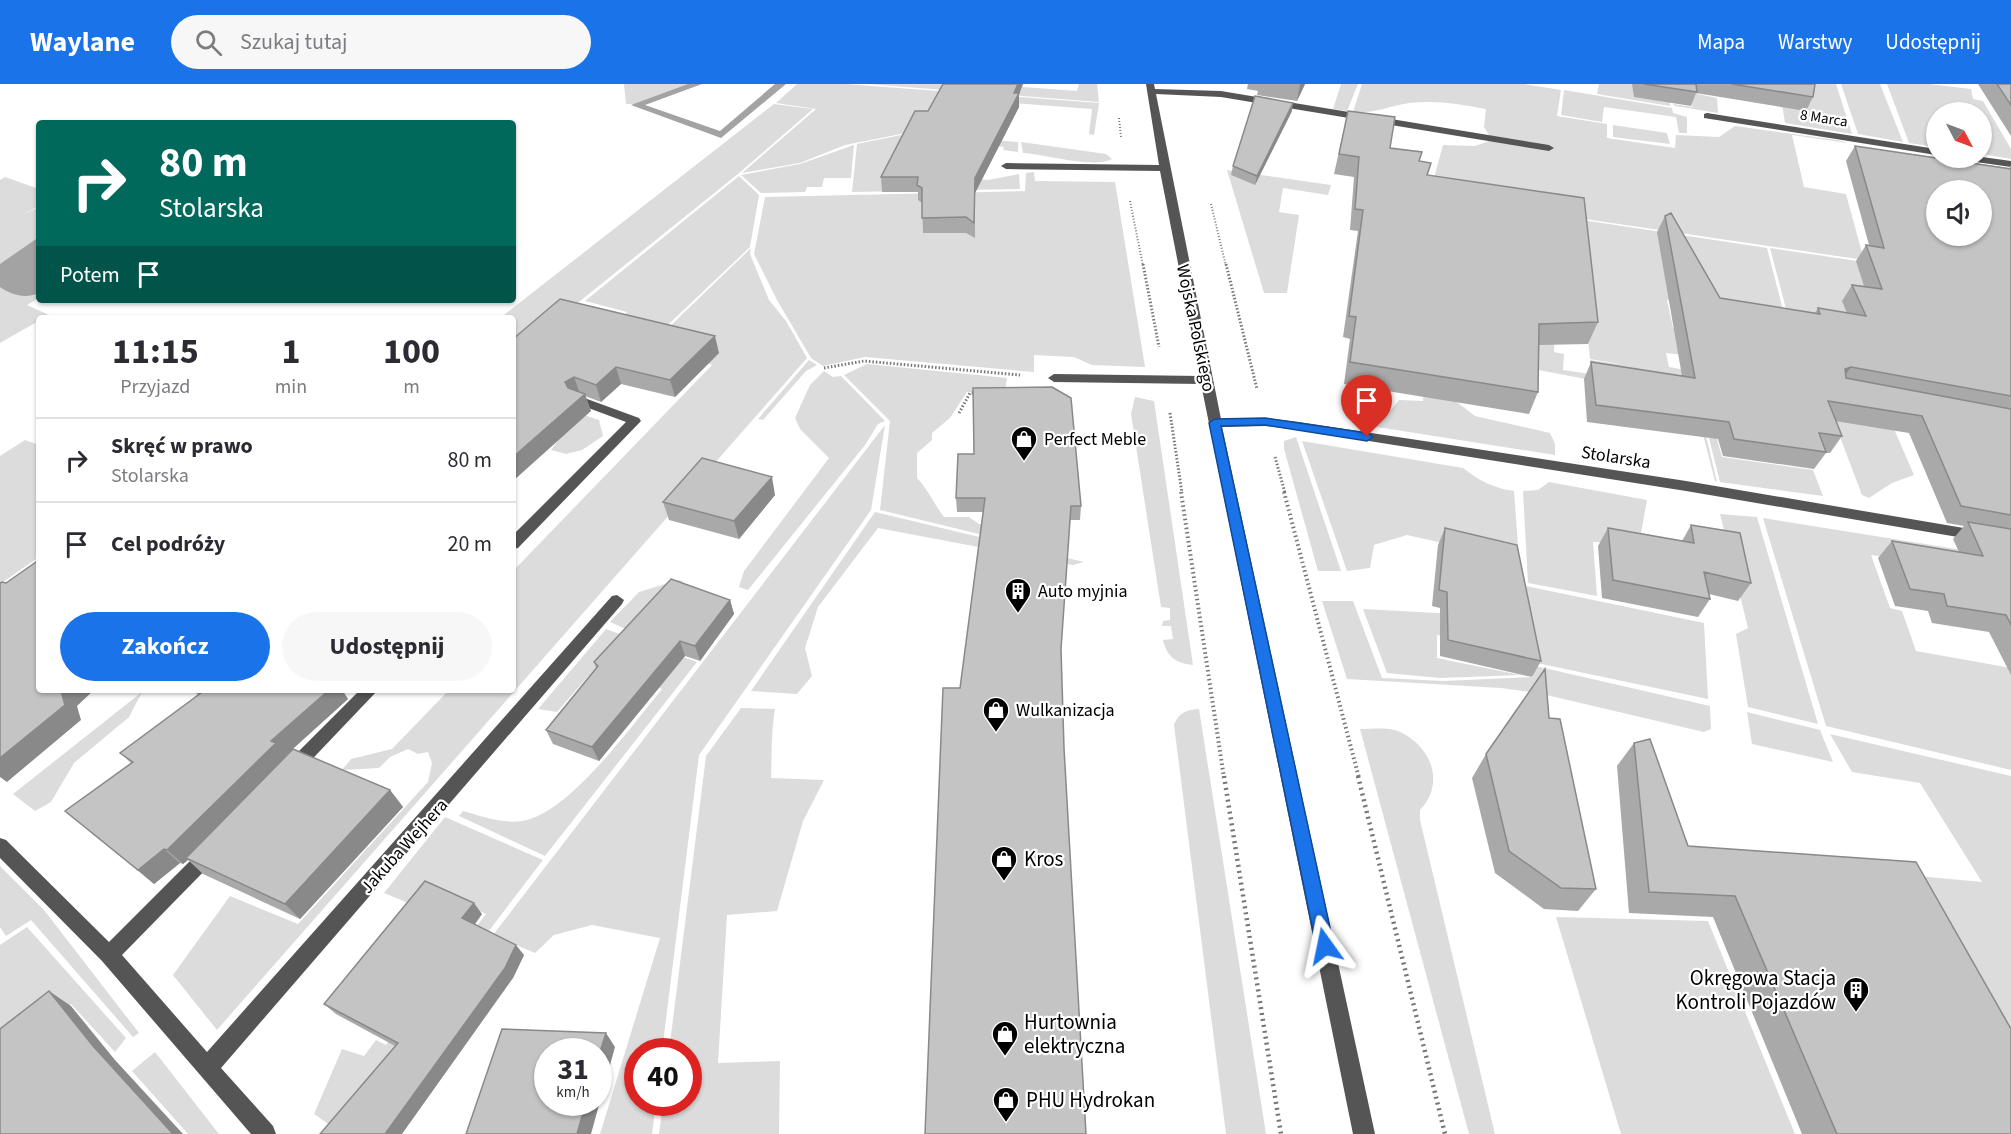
<!DOCTYPE html>
<html lang="pl">
<meta charset="utf-8">
<style>
:root{--surface:#fff;--page:#f7f7f7;--text:#2b2b33;--muted:#7c7c81;--line:#e1e1e2;--accent:#1a73e8}
body{margin:0;font-family:"Source Sans 3",sans-serif;background:var(--page);color:var(--text);height:100vh;display:flex;flex-direction:column;font-size:22px;white-space:nowrap}
*{box-sizing:border-box;margin:0}
p{font-size:20px;color:var(--muted)}
.icon{flex:none;width:33px;height:33px;fill:none;stroke:currentColor;stroke-width:2;stroke-linecap:round;stroke-linejoin:round}
.map{position:relative;flex:1;overflow:hidden}
.drawer{position:absolute;left:36px;top:231px;width:480px;height:378px;display:flex;flex-direction:column;background:var(--surface);border-radius:6px;box-shadow:0 2px 4px #0004}
.drawer>*{flex:none}
.hud{position:absolute;left:36px;top:36px;width:480px;height:183px;border-radius:6px;box-shadow:0 2px 4px #0004;background:#00695c;color:#fff;overflow:hidden}
.needle{width:39px;rotate:131deg}
.buttons{position:absolute;left:1926px;top:18px;display:grid;gap:12px}
.buttons a{display:grid;place-items:center;width:66px;height:66px;border-radius:50%;background:var(--surface);box-shadow:0 2px 4px #0004;font-size:30px}
.speed{position:absolute;left:534px;top:954px;display:flex;gap:12px;font-size:30px;font-weight:700;text-align:center}
.speed>*{display:grid;place-content:center;width:78px;height:78px;border-radius:50%;background:var(--surface);box-shadow:0 2px 4px #0004;line-height:1}
.speed small{font-size:15px;font-weight:400}
.speed .limit{border:9px solid #d22;background:#fff;color:#111}
.pin{position:absolute;display:grid;place-items:center;width:51px;height:51px;color:#fff;margin:-62px -26px;border-radius:50% 50% 50% 0;rotate:-45deg;box-shadow:0 0 6px #0007}
.pin .icon{rotate:45deg}
.me{position:absolute;width:66px;margin:-33px;rotate:348deg;stroke-linejoin:round;filter:drop-shadow(0 0 4px #0008)}
.turn{display:flex;align-items:center;gap:21px;height:126px;padding:0 24px;font-size:27px}
.turn .icon{width:78px;height:78px;stroke-width:2.5}
.turn b{display:block;font-size:42px;line-height:51px}
.then{display:flex;align-items:center;height:57px;padding:0 24px;background:#0003;gap:12px;font-size:22px}
.eta{display:flex;justify-content:space-evenly;align-items:center;height:102px;text-align:center}
.eta b{font-size:36px;font-weight:700;line-height:42px}
.action{display:flex;gap:12px;margin-top:auto;padding:12px 24px}
.action a{flex:1;height:69px;border-radius:36px;background:var(--accent);color:#fff;font-size:24px;font-weight:700;line-height:69px;text-align:center}
.action a+a{background:var(--page);color:var(--text)}
ul{padding:0;list-style:none}
li{display:flex;align-items:center;gap:18px;height:84px;padding:0 24px;border-top:2px solid var(--line)}
li div{flex:1}
li b{display:block;font-size:22px}
li em{font-style:normal}
header{display:flex;align-items:center;gap:36px;box-sizing:border-box;height:84px;padding:0 30px;background:var(--accent);color:#fff}
header strong{font-size:28px}
nav{display:flex;gap:33px;margin-inline-start:auto;font-size:21px}
.search{width:420px;height:54px;background:var(--page);display:flex;align-items:center;gap:15px;box-sizing:border-box;padding:0 21px;border-radius:33px;color:var(--muted);font-size:22px}
.map>svg:first-child{display:block}
.green{fill:#dcdcdc}
.water{fill:#a3a3a3}
.lines{fill:none;stroke-linecap:round;stroke-linejoin:round}
.stream{fill:#a3a3a3;fill-rule:evenodd}
.path-far3{stroke:#777;stroke-width:2;stroke-dasharray:1 2;stroke-linecap:butt}
.path-far2{stroke:#777;stroke-width:3;stroke-dasharray:1.5 2;stroke-linecap:butt}
.path-far1{stroke:#777;stroke-width:4;stroke-dasharray:1.5 3;stroke-linecap:butt}
.path{stroke:#777;stroke-width:4.5;stroke-dasharray:2 4;stroke-linecap:butt}
.minor{fill:#555;fill-rule:evenodd}
.wall{fill:#a9a9a9}
.shaded-wall{fill:#898989}
.building{fill:#c4c4c4;stroke:#898989;stroke-width:1.5;fill-rule:evenodd}
.route{fill:#1a73e8;stroke:#114b97;stroke-width:1.5}
.labels{text-anchor:middle;stroke-width:4.5;stroke-linejoin:round;paint-order:stroke}
.far-street-label{font-size:15px;fill:#000;stroke:#fff}
.street-label{font-size:18px;fill:#000;stroke:#fff}
.poi-label{font-size:18px;fill:#000;stroke:#fff;text-anchor:start}
.near-poi-label{font-size:21px;fill:#000;stroke:#fff;text-anchor:start}
</style>
<header>
<strong>Waylane</strong>
<div class="search"><svg class="icon" aria-label="search" viewBox="0 0 24 24"><circle cx="10" cy="10" r="6"/><path d="M15 15l6 6"/></svg>Szukaj tutaj</div>
<nav><a>Mapa</a><a>Warstwy</a><a>Udostępnij</a></nav>
</header>
<div class="map">
<svg width="2011" height="1050" viewBox="0 0 2011 1050">
<rect width="100%" height="100%" fill="#fff"/>
<!-- green -->
<path class="green" d="M624,0h70l-57,20h-11z
M797,0h49l253,19 -5,32 -5,-1 3,-25 -91,-7 -95,31 -61,12 -45,18 -58,10 74,-64 -40,-6z
M867,0h114l96,7 2,-7h18l2,18z
M1341,0h17l-11,27 -14,-2z
M1362,0h162l37,6 -4,26 50,8v14l68,10 1,-13 43,2 16,-11 102,14 11,3 -56,-8 12,52 42,7 18,66 -435,-64 14,-51 32,1 17,-6 -8,-13 2,-18c-26,-5 -51,-9 -77,-6 -20,3 -35,11 -56,9z
M1599,0h70l1,22 -73,-12z
M1698,0v10l19,4 1,15 -43,-7 -2,-2 19,3 -1,-16z
M1779,0h57l16,50 -67,-11z
M1841,0h39l23,58 -45,-8z
M1887,0h42l42,5 2,10 10,2 28,48v10l-29,-5v-42h-46v35l-27,-4z
M1564,6l108,18 1,5 14,4v16h-8l-3,-16 -72,-10 -2,15 -41,-7z
M774,20l39,5 -75,65 -225,181v-37h-13z
M1613,41l54,8 3,11 -57,-7z
M911,49l107,9v10l-15,-2 1,-3 -59,-6 -43,29 86,10 31,-6 1,15 -168,3 5,-48z
M1021,58l85,12 6,5c-18,10 -68,-5 -89,-6z
M854,61l-3,33h-27l-2,9h-15l-2,5 -44,1 -20,-18 59,-11z
M1227,86l104,15 -3,10 -45,-7 -4,24 20,3 -12,78h-23z
M1034,88l1,9 80,1 30,185 -53,-2 -18,-8 -40,-2v17l-169,-15 -42,9 -12,-8 -34,-58 -23,-46 11,-57 260,-6 1,-18z
M739,92l20,19 -9,52 -136,129 -1,-48 14,-16 -42,-11z
M5,93l34,12v17l-17,9 17,-8v91l-12,7 22,10 -49,28v-163z
M1576,135l191,29 25,97 -85,-39 -40,-6 6,28 7,1 3,26 -17,-2 3,14 105,19 -82,-9 25,105 -2,-1 -15,-58 -108,-50 -2,-13 36,5 -36,-6z
M751,164l-1,6 19,46 17,21 21,37 -590,672 -44,-55 57,-79 68,28 130,-142 4,-19 -4,-11 -10,2 -10,-5 -18,8 -11,11 -37,2 9,-11 41,-10 57,-59h64v-119l199,-206 -15,-6 -33,-27z
M1770,164l101,15 26,77 -108,-20z
M1555,249l-1,19 10,2 -1,16 27,4 1,6 -63,-12 -74,32 21,16 75,17 5,11v11l-203,-32 14,-14 24,2 9,-11 24,1 2,-26z
M809,276l8,5 -11,6 -43,49 -5,-1z
M867,280l140,14 -2,14h-38l-17,26 -18,15v7l-15,13v25c12,13 17,26 27,39h25l10,7h26l40,26 -165,-40 10,-89 -46,-46z
M824,287l9,6 8,-1 44,45 -7,3 -13,21 -117,145 -9,-3 5,-16 85,-113 -29,-29 -5,-11 15,-33z
M1694,294l13,25 15,54 91,13 10,26 -103,-14z
M513,308l86,28 4,16 -21,14 -16,4 -15,-4 6,-8 -26,-9z
M1135,313l19,4 39,264c-17,-2 -26,-8 -30,-25l10,-1 -2,-13h-9l1,-5 7,-1v-12l-9,-1 -30,-193z
M1826,316l68,29 20,46 -22,8 -23,15 -7,-3z
M885,341l-14,85 -172,245 -37,296 -24,1v50l18,1 -4,31h-52l60,-196 -68,-13 -38,10 -19,18 -42,-18z
M1296,353l45,134h-23l-34,-122v-8z
M25,356l14,5v112l-39,27v-128z
M1302,357l161,27c17,13 30,20 51,23l5,69 -112,-25 -33,10 -4,23 -23,3z
M1549,398l98,18 -6,33 -11,-2 2,13 -39,-2 4,54 -69,-13 -5,-92 15,-1z
M875,428l209,50 -11,3 -195,-37 -60,79 -13,41 7,28 -15,18 -46,-3z
M1720,430l37,3 61,207 -70,-17 -12,-73 12,-6z
M1763,434l231,37 17,22 -140,-22 19,53 12,3 14,40 95,17v102l-185,-44z
M678,496l5,1 -29,34 12,32 -56,-25 29,-30z
M1526,502l178,37 4,76 -176,-37z
M1322,517h31l29,77 62,3 89,-4 -2,-12 179,41 1,23 -7,3 -166,-39 -37,-5 -154,-9z
M1363,525l92,5 69,40 -87,-19v23l83,17 -80,3 -53,-5z
M606,545l91,33 -152,194 -86,-40 4,-5c18,5 39,13 59,10 47,-7 110,-96 140,-132l-64,-24 -41,47 -19,-3z
M142,608l-13,25 -55,46 -23,39 -16,9 -22,-17z
M741,624l34,1c-4,24 -3,45 -4,69l53,2 -21,41 -26,90 -50,4 -9,148 62,-2 -1,73h-120l4,-31 25,-1v-50l-19,-1 37,-295z
M1199,625l67,425h-40l-52,-409c5,-12 11,-15 25,-16z
M1747,628l73,18 13,32 -81,-18z
M1360,645c11,0 28,-2 38,2 33,14 48,52 22,79v10l75,314h-26z
M1830,650l181,42v315l-115,-217 86,8 -62,-99 -68,-11z
M445,733l98,43 -206,270 -23,-16 28,-65 22,7 12,-16 10,5 100,-131 -53,-26 -15,19 -34,-14z
M0,782l44,44 95,123 -6,4 -102,-117 -25,16 -6,-9z
M1556,833l152,4 87,213h-174z
M27,843l99,111 -11,14 -44,-48 -71,53v-112z
M155,968l64,82h-31l-56,-63z"/>
<!-- water -->
<path class="water" d="M39,153v56c-14,6 -27,2 -39,-6v-23z"/>
<g class="lines">
<!-- stream -->
<path class="stream" d="M688,0h14l-57,21 75,26 55,-47h11l-65,54 -90,-33z"/>
<!-- path-far3 -->
<path class="path-far3" d="M1119,34l2,19
M1130,117l13,65
M1211,120l15,62"/>
<!-- path-far2 -->
<path class="path-far2" d="M1143,180l16,83
M1226,180l31,125
M824,284l40,-7 156,14
M959,329l11,-20h6
M1170,329l12,80
M1275,373l10,36"/>
<!-- path-far1 -->
<path class="path-far1" d="M1181,408l43,286
M1284,408l75,286"/>
<!-- path -->
<path class="path" d="M1224,692l57,358
M1358,692l87,358"/>
<!-- minor -->
<path class="minor" d="M1146,0h8l1,5 66,2 328,54 5,3 -5,3 -328,-54 -65,-3 65,325 44,-1 34,4 387,59 325,55v10l-325,-55 -387,-61 -34,-4 -43,1 153,707h-22l-152,-750 -147,-2 -6,-4 6,-4 146,2 -40,-205 -154,-2 -5,-3 5,-3 153,2z
M1707,29l229,36v6l-232,-37v-4z
M1982,73l29,4v6l-42,-6 -5,-3z
M579,312l60,22 2,3 -123,127 -5,1v-14l113,-113 -51,-19 -2,-3z
M617,511l7,5 -2,4 -401,464 52,58 3,8h-25l-149,-173 -102,-103v-20l6,2 103,102 95,-95 6,-2 6,2 3,6 -3,6 -94,96 85,97 405,-456z
M360,606h18l-80,84 -6,2 -6,-2 -2,-5 2,-5z"/>
</g>
<!-- wall -->
<path class="wall" d="M943,0h80l-4,10v13l-44,86v45l-9,-5h-43l-1,-30 -4,-3v-8h-36l-1,-15 47,-66z
M1248,0h57l-8,17 -40,-6 1,-4 -11,-2z
M1632,0h183l-2,13 -7,14 -110,-18 -5,13 -57,-9z
M1978,0h33v52z
M1292,27l-37,74 -24,-10 2,-9z
M1348,27l42,37 29,13 8,14 171,147 -10,22 -49,1 -1,47 -9,22 -185,-30 6,-45 -7,-2 15,-106 -8,-1 4,-53 -20,-3z
M1855,62l154,22 2,-3v510l-22,-43 -57,-9 -4,-12 -33,-5 -17,-48 14,-17 67,11 -6,-13 11,-13 -17,-3 -38,-90 -74,-12 7,15 -12,17h-4l-12,16 -91,-13 -5,-17 -131,-17 -3,-43 7,-17 91,14 -25,-144 8,-16 55,82 95,15 3,-5 29,5 -5,-12 10,-16 12,1 -8,-25 10,-16h3l-23,-84z
M513,255l206,14 -44,44 -54,-13 -20,18 -16,-6 6,15z
M958,370l123,52 -1,14h-10l-9,131 3,97 -104,-60 23,-176h-26l-1,-14z
M775,411l-36,44 -70,-19 -6,-18z
M1691,441l60,58 -13,18 -29,-7 1,5 -12,18 -96,-19 -4,-52 10,-18 74,13z
M1445,444l96,133 -9,16 -92,-21v-48l-8,-2 6,-61z
M730,516l4,14 -34,47 -15,-5 -86,105 -46,-17 -7,-14 50,-62 -2,-6z
M190,606h152l6,9 -62,56 104,35 13,17 -103,112 -97,-45 -15,-14 -5,4 -3,-1 -26,21 -89,-73 66,-48 -11,-10 79,-58z
M1549,634l47,171 -18,22 -34,-2 -49,-36 -23,-95 14,-24z
M1634,659l54,103 323,288h-209l-89,-217 -84,-4 -12,-147z
M482,830l-8,10 50,31 -11,23 -118,68 -59,-32 -12,-10z"/>
<!-- shaded-wall -->
<path class="shaded-wall" d="M1018,0h5l-4,10v13l-44,86v45v-60z
M1300,0h5l-8,17 3,-16z
M1293,19l-1,8 -37,74 2,-9z
M715,252l4,17 -44,44 -5,-17z
M616,283l5,17 -20,18 -5,-17z
M1851,283l-12,17 6,-15z
M574,293l6,17 -9,6 -6,-18z
M585,310l6,17 -78,70v-24z
M772,393l3,18 -36,44 -5,-18z
M730,516l4,14 -34,47 -5,-15z
M680,557l5,15 -86,105 -7,-14z
M62,606h32l-17,16 4,14 -74,62 -7,-5v-19z
M329,606h13l6,9 -62,56 3,4 -103,99 2,2 -5,4 -16,-14 104,-109z
M390,706l13,17 -103,112 -15,-15z
M164,765l16,14 -26,21 -16,-14z
M474,819l8,11 -11,16 -9,-12z
M516,861l8,10 -11,23 -111,156h-17z
M49,907l22,15 44,54 68,74h-10l-80,-88z
M606,949l9,14 -24,87h-14l9,-32h12v-44z"/>
<!-- building -->
<path class="building" d="M943,0h75l-4,9h5l-44,85 -1,45 -8,-6 -44,1v-30l-5,-3 1,-8h-37l34,-66h13z
M1644,0h52l1,8z
M1732,0h83l-2,13z
M1997,0h14v21z
M1255,12l38,7 -36,73 -24,-10z
M1348,27l47,6 -5,31 32,4 -3,9 12,2 -4,12 157,23 14,124 -59,2 -1,68 -188,-30 6,-45 -7,-1 14,-106 -8,-1 4,-52 -20,-3z
M1855,62l156,23v227l-160,-29 -6,2 1,9 165,31v106l-50,-9 -39,-90 -94,-15 14,35 -23,-3 7,19 -92,-13 -5,-17 -133,-17 -5,-43 104,16 -30,-162 6,-3 49,85 100,16 -2,-6 48,8 -14,-31 30,4 -16,-44 18,3zM1936,106h46v46h-46z
M560,215l155,37 -45,44 -54,-13 -20,18 -22,-8 -9,5 3,6 17,6 -72,63v-118z
M1052,303l19,11 10,108h-10l-10,143 3,99 22,386h-161l18,-446h17l25,-190h-29l2,-44h16l-1,-66z
M702,374l70,19 -38,44 -71,-19z
M1968,438l43,7v96l-5,-10 -59,-9 -3,-12 -34,-5 -18,-48 91,15z
M1691,441l49,8 11,50 -47,-11 6,27 -97,-19 -5,-52 86,15z
M1445,444l72,17 24,116 -93,-21 -1,-48 -8,-2z
M39,476v130h23l-1,1 4,14 -65,53v-175l2,-1 4,1z
M671,495l59,21 -35,46 -15,-5 -88,106 -46,-17 52,-64 -4,-4z
M1545,585l4,49 11,1 36,170 -35,-1 -52,-37 -23,-97z
M205,606h124l-58,51 5,2 -109,107 -3,-1 -26,21 -73,-59 68,-49 -13,-9z
M1650,655l38,107 228,16 95,167v105h-174l-102,-238 -86,-4 -15,-149z
M293,665l97,41 -105,114 -99,-46z
M425,797l49,22 -12,15 54,27 -11,23 -120,166h-65l78,-91 -74,-39z
M49,907l44,55 80,88h-173v-105z
M502,945l104,4 -8,25v-6h-50v50h38l-9,32h-111z"/>
<!-- route -->
<path class="route" d="M1265,334l102,15 6,4 -6,4 -102,-16 -44,1 113,520 -3,6 -6,2 -6,-2 -3,-6 -107,-523 6,-4z"/>
<!-- icons -->
<defs>
<g id="shop-pin" transform="scale(1.35)"><path d="M0 17L-7.5 6A9.5 9.5 0 1 1 7.5 6Z" fill="#000" stroke="#fff"/><path d="M-5-2.5h2.3a2.7 3.5 0 0 1 5.4 0H5L5.5 6h-11ZM-1.5-2.5h3a1.5 2.3 0 0 0-3 0Z" fill="#fff"/></g>
<g id="building-pin" transform="scale(1.35)"><path d="M0 17L-7.5 6A9.5 9.5 0 1 1 7.5 6Z" fill="#000" stroke="#fff"/><path d="M-4-6H4V6H1V3H-1V6H-4ZM-2.5-4.3h1.7v1.8h-1.7ZM.8-4.3h1.7v1.8H.8ZM-2.5-1h1.7V.8h-1.7ZM.8-1h1.7V.8H.8Z" fill="#fff"/></g>
</defs>
<g fill-rule="evenodd">
<use href="#shop-pin" x="1024" y="355"/>
<use href="#building-pin" x="1018" y="507"/>
<use href="#shop-pin" x="996" y="626"/>
<use href="#shop-pin" x="1004" y="775"/>
<use href="#building-pin" x="1856" y="906"/>
<use href="#shop-pin" x="1005" y="950"/>
<use href="#shop-pin" x="1006" y="1016"/>
</g>
<g class="labels">
<!-- far-street labels -->
<g class="far-street-label">
<text transform="translate(1824 34) rotate(9)" y="5">8 Marca</text>
</g>
<!-- street labels -->
<g class="street-label">
<text transform="translate(1196 244) rotate(78)" y="6">Wojska Polskiego</text>
<text transform="translate(1616 373) rotate(9)" y="6">Stolarska</text>
<text transform="translate(404 762) rotate(-48)" y="6">Jakuba Wejhera</text>
</g>
<!-- poi labels -->
<g class="poi-label">
<text x="1044" y="361">Perfect Meble</text>
<text x="1038" y="513">Auto myjnia</text>
<text x="1016" y="632">Wulkanizacja</text>
</g>
<!-- near-poi labels -->
<g class="near-poi-label">
<text x="1024" y="782">Kros</text>
<text x="1836" y="901" text-anchor="end">Okręgowa Stacja<tspan x="1836" dy="24">Kontroli Pojazdów</tspan></text>
<text x="1024" y="945">Hurtownia<tspan x="1024" dy="24">elektryczna</tspan></text>
<text x="1026" y="1023">PHU Hydrokan</text>
</g>
</g>
</svg>
<div class="buttons">
<a><svg class="needle" viewBox="-14 -14 28 28"><path d="M0-13l5 13h-10z" fill="#e53935"/><path d="M0 13l5-13h-10z" fill="#7c7c81"/></svg></a>
<a><svg class="icon" aria-label="sound" viewBox="0 0 24 24"><path d="M4 9h4l5-4v14l-5-4H4zM17 9q2 3 0 6"/></svg></a>
</div>
<div class="speed"><div>31<small>km/h</small></div><div class="limit">40</div></div>
<div class="pin" style="left:1367px;top:353px;background:#d93025"><svg class="icon" aria-label="arrive" viewBox="0 0 24 24"><path d="M6 21V4h12l-3 4 3 4H6"/></svg></div>
<svg class="me" style="left:1325px;top:862px" viewBox="-20 -20 40 40"><path d="M0-17L14 15 0 8-14 15z" fill="#1a73e8" stroke="#fff" stroke-width="4"/></svg>
<div class="hud">
<div class="turn"><svg class="icon" aria-label="right" viewBox="0 0 24 24"><path d="M7 20v-9h11M14 6l5 5-5 5"/></svg><div><b>80 m</b>Stolarska</div></div>
<div class="then">Potem<svg class="icon" aria-label="arrive" viewBox="0 0 24 24"><path d="M6 21V4h12l-3 4 3 4H6"/></svg></div>
</div>
<section class="drawer">
<div class="eta">
<div><b>11:15</b><p>Przyjazd</p></div>
<div><b>1</b><p>min</p></div>
<div><b>100</b><p>m</p></div>
</div>
<ul>
<li><svg class="icon" aria-label="right" viewBox="0 0 24 24"><path d="M7 20v-9h11M14 6l5 5-5 5"/></svg><div><b>Skręć w prawo</b><p>Stolarska</p></div><em>80 m</em></li>
<li><svg class="icon" aria-label="arrive" viewBox="0 0 24 24"><path d="M6 21V4h12l-3 4 3 4H6"/></svg><div><b>Cel podróży</b></div><em>20 m</em></li>
</ul>
<div class="action"><a>Zakończ</a><a>Udostępnij</a></div>
</section>
</div>
